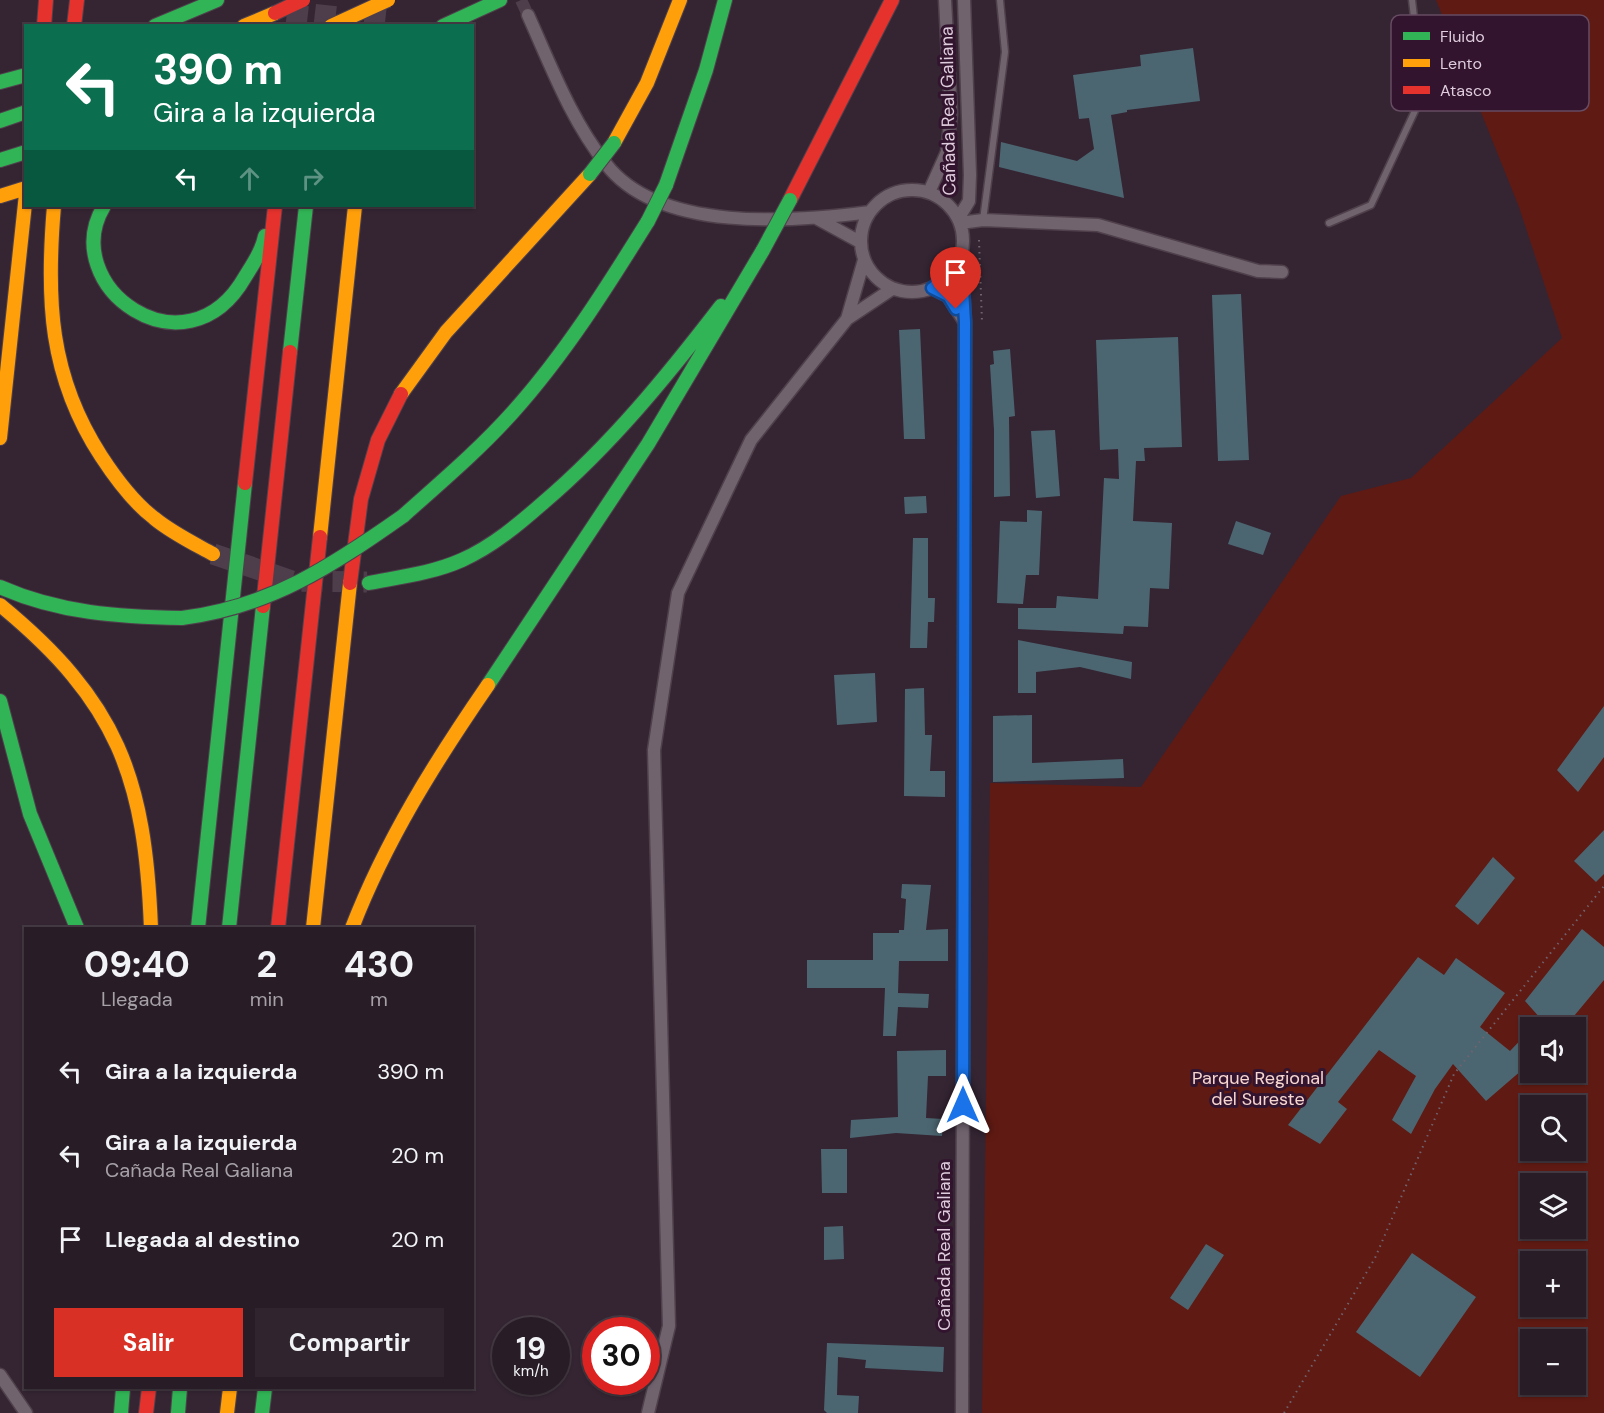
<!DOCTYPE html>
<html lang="es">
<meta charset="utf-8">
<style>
:root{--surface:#281c26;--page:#30252e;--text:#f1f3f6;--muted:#a5a1a7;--line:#443a43;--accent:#d93025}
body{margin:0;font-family:"DM Sans",sans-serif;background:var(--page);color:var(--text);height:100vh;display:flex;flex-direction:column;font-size:22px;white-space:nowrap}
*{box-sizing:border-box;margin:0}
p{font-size:20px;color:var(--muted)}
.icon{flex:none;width:33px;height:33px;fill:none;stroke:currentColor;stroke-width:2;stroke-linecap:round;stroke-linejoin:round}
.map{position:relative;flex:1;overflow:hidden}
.panel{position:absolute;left:24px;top:927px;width:450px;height:462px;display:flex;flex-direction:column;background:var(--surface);border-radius:0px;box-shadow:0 2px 4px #0004,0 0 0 2px var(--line)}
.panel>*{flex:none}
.top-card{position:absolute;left:24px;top:24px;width:450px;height:183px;border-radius:0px;box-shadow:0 2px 4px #0004,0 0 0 2px var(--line);background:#0b6e4f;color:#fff;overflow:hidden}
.fabs{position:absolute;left:1520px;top:1017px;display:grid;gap:12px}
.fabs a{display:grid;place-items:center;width:66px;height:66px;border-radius:0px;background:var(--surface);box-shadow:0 2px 4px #0004,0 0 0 2px var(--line);font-size:30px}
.speed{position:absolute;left:492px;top:1317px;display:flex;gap:12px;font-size:30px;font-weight:700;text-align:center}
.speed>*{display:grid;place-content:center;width:78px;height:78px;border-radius:50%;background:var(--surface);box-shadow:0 2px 4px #0004,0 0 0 2px var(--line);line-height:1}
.speed small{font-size:15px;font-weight:400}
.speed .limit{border:9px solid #d22;background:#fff;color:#111}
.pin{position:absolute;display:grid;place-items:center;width:51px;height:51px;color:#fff;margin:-62px -26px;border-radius:50% 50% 50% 0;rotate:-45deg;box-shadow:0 0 6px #0007}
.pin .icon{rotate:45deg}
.me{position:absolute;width:66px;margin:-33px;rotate:0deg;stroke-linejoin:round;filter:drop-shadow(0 0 4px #0008)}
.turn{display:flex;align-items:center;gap:21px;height:126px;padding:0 30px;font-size:27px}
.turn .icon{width:78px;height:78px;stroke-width:2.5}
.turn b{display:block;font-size:42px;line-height:51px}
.lanes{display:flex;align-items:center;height:57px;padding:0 30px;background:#0003;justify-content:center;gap:30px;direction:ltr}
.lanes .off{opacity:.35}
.eta{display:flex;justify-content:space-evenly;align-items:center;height:102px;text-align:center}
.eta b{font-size:36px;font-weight:700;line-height:42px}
.primary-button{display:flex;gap:12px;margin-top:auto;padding:12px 30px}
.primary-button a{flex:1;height:69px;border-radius:0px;background:var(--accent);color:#fff;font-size:24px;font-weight:700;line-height:69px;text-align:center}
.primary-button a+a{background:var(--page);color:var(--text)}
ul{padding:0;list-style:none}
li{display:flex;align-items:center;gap:18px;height:84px;padding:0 30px}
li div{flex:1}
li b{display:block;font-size:22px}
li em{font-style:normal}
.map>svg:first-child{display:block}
.green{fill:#5f1a13;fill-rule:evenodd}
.building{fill:#4c6671}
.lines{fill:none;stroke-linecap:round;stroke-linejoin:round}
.street-tunnel{stroke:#4e3e4c;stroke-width:12;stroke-dasharray:12 6;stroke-linecap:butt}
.highway-tunnel{stroke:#4e3e4c;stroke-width:21;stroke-dasharray:21 10;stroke-linecap:butt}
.lane-casing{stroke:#4f404c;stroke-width:9}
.street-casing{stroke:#4f404c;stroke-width:15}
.fast-casing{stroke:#4f404c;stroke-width:16}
.slow-casing{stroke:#4f404c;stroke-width:16}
.jam-casing{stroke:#4f404c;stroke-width:16}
.path{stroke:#70636e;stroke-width:2;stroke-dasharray:1.5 4.5;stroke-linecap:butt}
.lane{stroke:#70636e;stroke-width:6}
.street{stroke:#70636e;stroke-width:12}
.fast{stroke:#30b455;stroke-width:14}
.slow{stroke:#ff9f0a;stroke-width:14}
.jam{stroke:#e5322d;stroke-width:14}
.fast-bridge-casing{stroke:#4f404c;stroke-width:16;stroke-linecap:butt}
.slow-bridge-casing{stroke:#4f404c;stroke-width:16;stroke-linecap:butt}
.jam-bridge-casing{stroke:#4f404c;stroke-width:16;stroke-linecap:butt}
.fast-bridge{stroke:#30b455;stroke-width:14}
.slow-bridge{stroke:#ff9f0a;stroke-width:14}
.jam-bridge{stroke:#e5322d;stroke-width:14}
.route-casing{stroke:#114b97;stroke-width:15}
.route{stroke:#1a73e8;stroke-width:10}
.labels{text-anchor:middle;stroke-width:6;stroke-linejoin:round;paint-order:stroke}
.street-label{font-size:18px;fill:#dfccdc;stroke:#32142f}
.park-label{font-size:18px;fill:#f8d6d0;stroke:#32142f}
.key{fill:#32142f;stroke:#664b63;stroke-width:1.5}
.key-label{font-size:16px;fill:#dfccdc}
</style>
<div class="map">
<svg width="1604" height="1413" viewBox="0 0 1604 1413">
<rect width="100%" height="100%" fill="#352533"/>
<!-- green -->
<path class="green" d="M1436,0h168v1413h-622l8,-630 151,4 200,-291 70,-18 151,-140 -43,-131zM1530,1028h45v44h-45zM1530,1106h45v44h-45zM1530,1184h45v44h-45zM1530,1262h45v44h-45zM1530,1340h45v44h-45z"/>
<!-- building -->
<path class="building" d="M1193,48l7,53 -73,9v2l-16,3 13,83 -125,-31 2,-25 76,19 17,-12 -5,-31 -10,1 -6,-44 68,-9 -1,-11z
M1241,294l8,166 -31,1 -6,-166z
M920,329l5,110h-21l-5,-109z
M1178,337l4,110 -38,1 1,13h-9l-3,60 39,2 -3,66 -19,-1 -2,39 -24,-1 -1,8 -105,-5v-21h38l1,-12 41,3 6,-121 15,1 -1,-30 -18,1 -4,-110z
M1010,349l5,67 -6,1 1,79 -16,1v-67l-4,-65 4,-1 -1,-13z
M1055,430l5,66 -24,2 -5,-67z
M926,496l1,17 -22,1 -1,-17z
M1027,510l15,1 -3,64h-13l-3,29 -26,-1 3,-82 27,1z
M1236,521l35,12 -8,22 -35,-11z
M913,538h15v60h7l-1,24h-6l-1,26h-17z
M1018,640l114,22 -1,17 -51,-12 -44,5v21h-18z
M875,673l2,49 -40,3 -3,-50z
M924,688l1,47h7l-2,36h15v26l-41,-1 1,-107z
M1604,706v51l-26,35 -21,-22z
M1032,715v48l91,-4 1,19 -131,4v-66z
M1604,830v44l-8,8 -22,-21z
M1493,857l22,21 -37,47 -23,-19z
M902,884l29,1 -5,45 22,-1v32h-49l-1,32 31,1 -1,14 -30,-1 -2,29h-13l2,-48h-78v-28h66v-27h26v-3h5l2,-31 -5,-1z
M1582,929l22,18v33l-40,48h-32l9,-9 -16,-18z
M1418,957l26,18 12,-17 49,35 -25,34 30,24 20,-21v33l-44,38 -33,-37 -18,25 -24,45 -19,-14 24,-44 -37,-26 -41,52 9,7 -27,35 -32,-19z
M946,1050v26h-18l-2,42 17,1 -1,17 -46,-3 -46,5 1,-18 47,-3 -1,-66z
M821,1149h26v44h-25z
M843,1226l1,33 -20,1v-33z
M1206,1244l18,11 -36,55 -18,-12z
M1412,1253l64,44 -56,80 -64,-45z
M827,1343l117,4 -1,25 -78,-4 1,-8 -28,-3 -1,38 22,1 -1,17h-31l-3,-3z"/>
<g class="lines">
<!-- street-tunnel -->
<path class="street-tunnel" d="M521,0l7,15"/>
<!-- highway-tunnel -->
<path class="highway-tunnel" d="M296,26l3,-26
M324,26l3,-26
M374,26l3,-26
M213,554l79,27 75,1"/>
<!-- lane casing -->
<g class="lane-casing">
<path id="lane" d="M983,220l22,-168 -5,-52
M1329,223l42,-18 49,-105 -1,-40 -7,-60"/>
</g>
<!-- street casing -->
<g class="street-casing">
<path id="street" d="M528,15c23,51 43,105 78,149 53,69 187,58 264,48
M861 241a51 51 0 1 1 102 0a51 51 0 1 1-102 0Z
M929,192l18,-40 4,-38 -6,-114
M818,219l42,23
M958,219l11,-18 1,-26 -6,-175
M960,223l23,-3 115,5 160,46 24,1
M961,256l4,66 -3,1091
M932,288l16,8 16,25
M847,319l17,-59
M0,1375l26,38
M648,1413l21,-87 -15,-576 24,-157 73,-153 96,-121 45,-30"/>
</g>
<!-- fast casing -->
<g class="fast-casing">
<path id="fast" d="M155,26l62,-26
M443,26l57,-26
M0,82l26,-7
M0,121l26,-9
M0,160l26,-8
M666,185l40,-115 19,-70
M104,206c-48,80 82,174 141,71 8,-13 17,-26 20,-41
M290,352l16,-146
M403,516c38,-34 76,-66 110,-104 52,-58 94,-125 135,-191
M369,583c31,-6 64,-10 93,-23 31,-14 57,-36 82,-58 67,-57 123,-126 177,-196
M0,587c59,26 119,30 182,31
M488,685l160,-241 115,-194
M0,701l30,113 47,114
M198,928l47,-445
M229,928l34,-322
M121,1413l2,-25
M178,1413l2,-25
M262,1413l3,-25"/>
</g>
<!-- slow casing -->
<g class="slow-casing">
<path id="slow" d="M244,26l31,-13
M614,143l33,-60 33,-83
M0,196l26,-8
M54,206c-8,93 -5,170 47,250 15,23 32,46 53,62 18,15 39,25 59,36
M401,394l45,-62 144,-158
M0,438l26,-244
M320,537l35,-331
M0,605c118,97 145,172 151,323
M313,928l37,-345
M352,928c34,-88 83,-166 136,-243
M227,1413l3,-25"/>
</g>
<!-- jam casing -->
<g class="jam-casing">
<path id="jam" d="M44,26l2,-26
M74,26l3,-26
M790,200l102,-200
M245,483l30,-277
M350,583l11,-84 17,-59 23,-46
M263,606l27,-254
M278,928l42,-391
M146,1413l3,-25"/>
</g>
<!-- path -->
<path class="path" d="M979,240l3,82
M1284,1413l91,-155 79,-184 150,-188"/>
<!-- lane -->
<use href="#lane" class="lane"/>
<!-- street -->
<use href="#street" class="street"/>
<!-- fast -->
<use href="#fast" class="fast"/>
<!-- slow -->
<use href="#slow" class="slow"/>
<!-- jam -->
<use href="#jam" class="jam"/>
<!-- fast-bridge casing -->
<g class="fast-bridge-casing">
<path id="fast-bridge" d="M590,174l24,-31
M648,221l18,-36
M763,250l27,-50
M182,618c88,-11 150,-52 221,-102"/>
</g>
<!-- slow-bridge casing -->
<g class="slow-bridge-casing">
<path id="slow-bridge" d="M331,26l57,-26"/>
</g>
<!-- jam-bridge casing -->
<g class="jam-bridge-casing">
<path id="jam-bridge" d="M275,13l28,-13"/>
</g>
<!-- fast-bridge -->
<use href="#fast-bridge" class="fast-bridge"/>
<!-- slow-bridge -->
<use href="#slow-bridge" class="slow-bridge"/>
<!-- jam-bridge -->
<use href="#jam-bridge" class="jam-bridge"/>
</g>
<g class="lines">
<!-- route casing -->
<g class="route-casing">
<path id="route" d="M956,309l-8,-13 -16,-8 22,-18 7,-14 4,66 -2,783"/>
</g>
<!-- route -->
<use href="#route" class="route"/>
</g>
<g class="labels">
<!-- street labels -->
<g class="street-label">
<text transform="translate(948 111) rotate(-91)" y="6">Cañada Real Galiana</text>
<text transform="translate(944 1246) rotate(-90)" y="6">Cañada Real Galiana</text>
</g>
<!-- park labels -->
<g class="park-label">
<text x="1258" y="1084">Parque Regional<tspan x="1258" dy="21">del Sureste</tspan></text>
</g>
</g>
<!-- legend -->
<rect x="1391" y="15" width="198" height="96" rx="9" class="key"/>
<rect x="1403" y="32" width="27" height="8" fill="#30b455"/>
<rect x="1403" y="59" width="27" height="8" fill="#ff9f0a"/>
<rect x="1403" y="86" width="27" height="8" fill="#e5322d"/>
<g class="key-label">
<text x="1440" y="42">Fluido</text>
<text x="1440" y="69">Lento</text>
<text x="1440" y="96">Atasco</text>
</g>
</svg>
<div class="fabs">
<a><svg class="icon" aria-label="sound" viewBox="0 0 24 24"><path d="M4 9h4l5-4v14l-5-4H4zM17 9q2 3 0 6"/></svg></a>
<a><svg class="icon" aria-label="search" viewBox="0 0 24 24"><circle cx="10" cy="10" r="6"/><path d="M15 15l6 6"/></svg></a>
<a><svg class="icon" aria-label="layers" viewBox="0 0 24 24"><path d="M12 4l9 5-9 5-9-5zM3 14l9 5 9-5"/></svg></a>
<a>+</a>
<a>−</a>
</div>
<div class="speed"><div>19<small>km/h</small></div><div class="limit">30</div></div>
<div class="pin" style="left:956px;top:309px;background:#d93025"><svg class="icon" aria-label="arrive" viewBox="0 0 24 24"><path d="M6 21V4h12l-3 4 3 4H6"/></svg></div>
<svg class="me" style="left:963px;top:1105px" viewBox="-20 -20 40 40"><path d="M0-17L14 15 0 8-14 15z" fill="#1a73e8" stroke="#fff" stroke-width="4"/></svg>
<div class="top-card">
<div class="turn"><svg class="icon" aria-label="left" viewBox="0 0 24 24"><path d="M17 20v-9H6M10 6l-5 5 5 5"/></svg><div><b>390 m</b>Gira a la izquierda</div></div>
<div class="lanes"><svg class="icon" aria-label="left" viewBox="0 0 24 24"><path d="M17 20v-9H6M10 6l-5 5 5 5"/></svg><svg class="icon off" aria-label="ahead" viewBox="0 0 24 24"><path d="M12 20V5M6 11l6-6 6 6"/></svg><svg class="icon off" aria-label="right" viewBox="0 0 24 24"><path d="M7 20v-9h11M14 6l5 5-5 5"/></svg></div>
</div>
<section class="panel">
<div class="eta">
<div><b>09:40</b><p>Llegada</p></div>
<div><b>2</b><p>min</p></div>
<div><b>430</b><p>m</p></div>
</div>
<ul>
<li><svg class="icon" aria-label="left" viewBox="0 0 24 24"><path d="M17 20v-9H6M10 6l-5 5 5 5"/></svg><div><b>Gira a la izquierda</b></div><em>390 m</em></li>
<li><svg class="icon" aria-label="left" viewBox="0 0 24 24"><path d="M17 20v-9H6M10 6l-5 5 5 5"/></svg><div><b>Gira a la izquierda</b><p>Cañada Real Galiana</p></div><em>20 m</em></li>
<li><svg class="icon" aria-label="arrive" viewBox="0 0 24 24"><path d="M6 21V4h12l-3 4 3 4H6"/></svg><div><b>Llegada al destino</b></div><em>20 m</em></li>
</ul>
<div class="primary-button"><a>Salir</a><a>Compartir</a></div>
</section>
</div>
